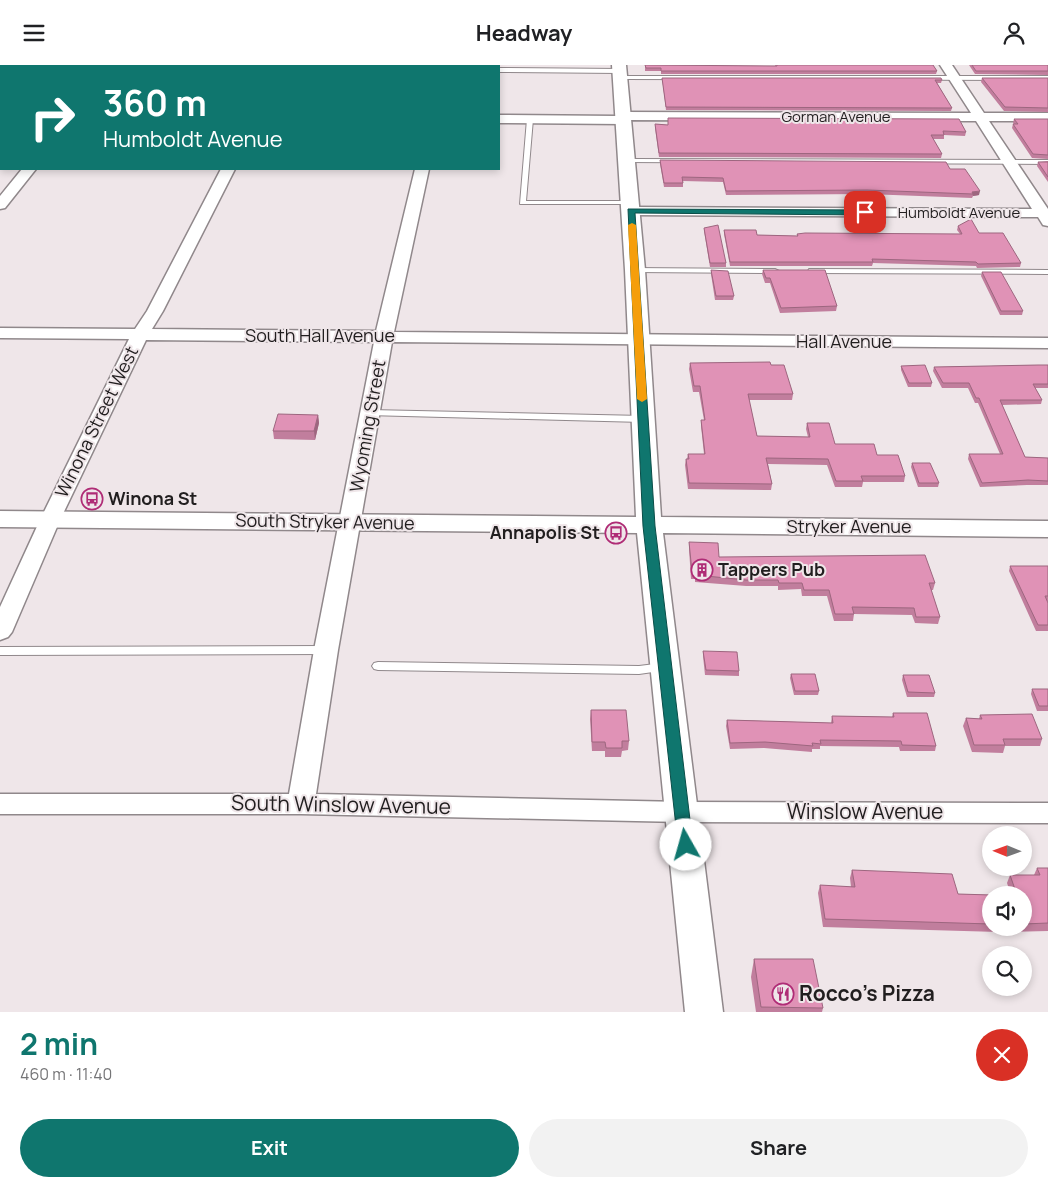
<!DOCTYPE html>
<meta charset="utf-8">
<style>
:root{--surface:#fff;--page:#f2f2f2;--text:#202124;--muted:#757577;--accent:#0f766e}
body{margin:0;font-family:Manrope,sans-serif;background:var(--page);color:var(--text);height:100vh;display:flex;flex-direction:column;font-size:19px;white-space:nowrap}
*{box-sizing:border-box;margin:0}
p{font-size:16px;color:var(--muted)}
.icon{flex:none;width:28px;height:28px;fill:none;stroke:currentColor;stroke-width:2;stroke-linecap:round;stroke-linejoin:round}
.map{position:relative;height:947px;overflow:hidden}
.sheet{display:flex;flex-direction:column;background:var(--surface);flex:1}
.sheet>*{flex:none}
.guide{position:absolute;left:0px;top:0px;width:500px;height:105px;box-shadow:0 2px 8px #0003;background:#0f766e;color:#fff;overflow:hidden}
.needle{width:32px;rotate:271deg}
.fabs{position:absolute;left:982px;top:761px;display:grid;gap:10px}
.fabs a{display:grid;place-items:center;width:50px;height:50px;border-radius:50%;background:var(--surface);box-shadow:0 2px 8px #0003;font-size:25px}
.pin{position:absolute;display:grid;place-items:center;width:42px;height:42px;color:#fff;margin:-21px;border-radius:10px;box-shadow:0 2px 8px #0006}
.me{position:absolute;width:55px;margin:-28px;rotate:353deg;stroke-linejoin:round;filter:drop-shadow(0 0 4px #0008)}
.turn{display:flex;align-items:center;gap:18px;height:105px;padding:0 20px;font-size:22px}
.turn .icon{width:65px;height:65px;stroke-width:2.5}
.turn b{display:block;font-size:35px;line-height:42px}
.round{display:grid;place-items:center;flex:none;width:52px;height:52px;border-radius:26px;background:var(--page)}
.summary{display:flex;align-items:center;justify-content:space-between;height:85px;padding:0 20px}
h1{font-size:30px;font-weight:700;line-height:38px;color:var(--accent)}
.button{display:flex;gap:10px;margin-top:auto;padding:10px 20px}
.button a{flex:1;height:58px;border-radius:30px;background:var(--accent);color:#fff;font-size:20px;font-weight:700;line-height:58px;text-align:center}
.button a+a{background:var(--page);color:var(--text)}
header{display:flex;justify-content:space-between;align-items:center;height:65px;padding:0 20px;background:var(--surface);font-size:22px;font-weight:700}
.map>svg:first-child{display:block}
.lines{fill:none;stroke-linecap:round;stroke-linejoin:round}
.service-casing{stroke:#90888b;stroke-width:2}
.minor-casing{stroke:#90888b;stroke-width:3}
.tertiary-casing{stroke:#90888b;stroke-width:3}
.service{fill:#fff;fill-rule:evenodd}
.minor{fill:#fff;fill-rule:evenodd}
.tertiary{fill:#fff;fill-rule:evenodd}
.wall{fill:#c17e9d}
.shaded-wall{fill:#9d667f}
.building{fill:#e092b6;stroke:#9d667f}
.route{fill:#0f766e;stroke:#0a4d48}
.slow{fill:#f59e0b}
.labels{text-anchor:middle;stroke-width:4;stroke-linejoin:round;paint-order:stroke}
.far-street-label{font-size:15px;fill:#211e1f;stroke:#efe6e9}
.street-label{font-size:18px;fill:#211e1f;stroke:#efe6e9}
.poi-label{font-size:18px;font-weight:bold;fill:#211e1f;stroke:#efe6e9;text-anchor:start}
.near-street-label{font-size:21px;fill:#211e1f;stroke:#efe6e9}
.near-poi-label{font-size:21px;font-weight:bold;fill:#211e1f;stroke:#efe6e9;text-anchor:start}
</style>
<header><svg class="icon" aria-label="menu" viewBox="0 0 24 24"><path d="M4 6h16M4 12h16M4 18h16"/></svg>Headway<svg class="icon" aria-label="person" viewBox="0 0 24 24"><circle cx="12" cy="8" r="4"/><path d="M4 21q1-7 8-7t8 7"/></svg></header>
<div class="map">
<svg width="1048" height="947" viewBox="0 0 1048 947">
<rect width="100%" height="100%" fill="#efe6e9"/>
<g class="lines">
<!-- service casing -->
<g class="service-casing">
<path id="service" d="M499,3l121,1 3,2 -3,2 -121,-1z
M618,11h430v4l-428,-1 -3,-2z
M530,52l3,2 -7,82h104l3,2 -1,1h-112l7,-85z
M625,94l423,1v4l-421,-2 -3,-2z
M632,203l143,1 4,2 -4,2 -140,-1h-3z
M809,204l239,1v4l-236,-1 -4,-2z
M370,345l273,6 4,3 -4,3 -276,-7 -1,-2 1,-2z
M326,581l4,1 2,3 -2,3 -4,1 -326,1v-8z
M378,597l261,4 24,-3 4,1 2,3 -2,3 -28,4 -261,-4 -4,-1 -2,-3 2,-3z"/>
</g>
<!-- minor casing -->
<g class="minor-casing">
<path id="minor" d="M940,0h12l32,48h64v8h-59l59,88v17l-5,-1 -5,-8 -407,-2 -7,-4 7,-4 401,2 -56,-88 -347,-1 -6,4 -124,-1v-8l118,1 6,-4 348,1z
M0,41h1v8h-1z
M22,104h14l-31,39 -5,1v-13z
M221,104h14l-72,142 -11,18 224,2 39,-162h14l-35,163 654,6v10l-656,-6 -54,308 -22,144 366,8 366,1v20l-366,-1 -381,-8h-301v-20h289l25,-144 60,-308 -228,-2 -86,180 -48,112 -4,5 -8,3v-33l40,-87 89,-181 -129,-1v-10l135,1 12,-18z"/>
</g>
<!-- tertiary casing -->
<g class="tertiary-casing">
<path id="tertiary" d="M612,0h14l19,205 16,247 387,4v16l-385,-4 60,479h-38l-48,-479 -637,-6v-16l636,6 -11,-247z"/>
</g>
<!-- service -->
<use href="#service" class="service"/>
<!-- minor -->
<use href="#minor" class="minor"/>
<!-- tertiary -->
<use href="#tertiary" class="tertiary"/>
</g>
<!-- wall -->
<path class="wall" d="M645,0l130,1v-1h158l4,6 -1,3h-275v-3h-16z
M969,0h79v10l-73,-1z
M662,13l280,2 -1,3h-4l15,25 -1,3 -285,-1z
M982,13h66v34l-44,-1 -23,-29z
M668,53l298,14 -1,4 -21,-1v4h-11l9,15 -1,4 -282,-1 -4,-29v-4l13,1z
M1014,54h34v40l-16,-1 -20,-30 1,-4h1l-1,-1z
M660,95l290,9 29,26 -6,1 -1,2 -105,-4 -141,1 -3,-13 -40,-1v6h-19l-4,-23z
M1048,96v21l-11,-16 1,-4z
M958,161l21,7 42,30 -1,4 -43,1 -1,-2 -103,-3 -1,3h-142l-6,-32v-4l33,5 40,1v-2h163l-3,-4z
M704,163l22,35v4h-16l-6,-36z
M711,205l23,26 -1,4h-18l-4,-26z
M763,205l74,36 -1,5 -56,2 -10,-30h-5l-3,-9z
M982,207l41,39 -1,4h-22l-19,-39z
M690,298l81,2 22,29 -1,6h-43l8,36 51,1 -2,-8 1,-6 28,21 42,11 28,21 -1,6h-41l-1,5h-27l-8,-22 -59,-1 4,20 -1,6 -83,-1 -3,-24 1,-6h1l1,-5h16l-3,-28v-6h3l-5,-28h-6l-4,-23z
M1048,300v23h-13l7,12 -1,4 -39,1 23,52 23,1v27h-21l-47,2 -12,-28 1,-5h31l-22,-51h-3l-7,-15h-26l-9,-17 1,-4z
M901,301l31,17 -1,4h-23l-7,-17z
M318,350l1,8 -4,17 -41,-1 -1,-8z
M912,398l27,20 -1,4h-20l-7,-20z
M689,477l30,15 216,26 -2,7h-2l9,27 -2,7 -23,-1 -3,-8 -58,-1 -1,7h-19l-7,-25h-25l-1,-7 -23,1v-4h-32l-51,-4v-3h-4l-2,-30z
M1010,501h38v35h-1l1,2v28h-12l-27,-60z
M703,586l36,20v5l-34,-1 -2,-19z
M791,609l28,17 -1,4h-24l-4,-17z
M903,610l32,18 -1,4h-27l-5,-17z
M1032,624h16v22h-11l-6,-17z
M591,645l38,31 -1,9 -6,1 -1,6h-16v-6h-13l-2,-32z
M893,648l43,33 -1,5h-35l-1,-4 -79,-1v3h-8v3l-48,-4 -34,1 -4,-23 1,-6 104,3 1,-7 60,1z
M980,650l62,24 -2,7h-35l-2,7 -31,-1 -9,-26 3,-8 13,1z
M1037,803h11v63l-49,1 -176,-5 -5,-34 2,-8 31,2 -1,-9 2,-8 106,24 33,1v32h33v-32h-13l-4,-12 3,-8h24z
M754,894l69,49 -1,4h-66l-5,-35z"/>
<!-- shaded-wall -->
<path class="shaded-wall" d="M980,126l-1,4 -6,1 -1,-4z
M318,350l1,8 -4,17 -1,-9z"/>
<!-- building -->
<path class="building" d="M645,0l132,1v-1h156l4,6h-276v-3h-15z
M972,0h76v6h-72z
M662,13h279l1,2h-7l17,28 -286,-1z
M982,13h66v30l-43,-1z
M668,53l291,1 7,13 -23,-1 1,4h-13l11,19 -283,-1 -4,-29 13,1z
M1014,54h34v36l-15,-1 -20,-30h5z
M660,95l286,2 4,7h15l15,22 -8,1 1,2 -106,-4 -141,1 -3,-13 -41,-1 1,6h-19z
M1038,97h10v15z
M971,154l8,14h24l18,30 -43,1 -2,-2 -104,-3 1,3h-143l-6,-32h32l1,5 41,1 -1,-2 8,-1 157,1 -4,-8z
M718,160l8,38h-16l-6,-35z
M711,205l17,1 6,25h-18z
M763,205h62l12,36 -56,2 -11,-30h-4z
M982,207h19l22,39h-22z
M770,297l1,3h13l9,29h-45l9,42 53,1 -3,-14h22l6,21h39l3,11h21l7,21h-44l2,5h-27l-8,-22 -62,-1 6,26 -83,-1 -3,-24h3l-1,-5h17l-4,-34h4l-5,-34h-6l-4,-23z
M925,300l7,18h-23l-8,-17z
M1038,300h10v19h-15l9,16h-42l25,57 23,1v23l-20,-1 -46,3 -13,-29h34l-24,-56h-3l-7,-15h-26l-9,-16z
M278,349l40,1 -4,16h-41z
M912,398h18l9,20h-20z
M689,477l29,1 1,14 206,-2 10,28h-6l11,34h-24l-2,-9 -62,-1 2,7h-19l-6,-24h-25l-2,-7h-23l-1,-3h-32l-50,-5 -1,-3h-3z
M1010,501h38v30h-3l3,7v22h-10z
M703,586l34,1 2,19 -33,-1z
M791,609h24l4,17h-24z
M903,610h26l6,18 -27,-1z
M1032,624h16v17h-9z
M591,645h35l3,31h-7v7h-16l-1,-6h-13z
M893,648h34l9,33 -34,-1 -1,-4 -81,-1 1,4 -9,-1 1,3 -48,-4 -35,1 -3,-23 106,3 -1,-7 62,1z
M1032,649l10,25h-39l2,6h-31l-8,-27 16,1 -2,-4z
M1037,803h11v55l-24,1v-29h-7l-7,-20h30z
M852,805l100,4 6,20 33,1v29l-166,-5 -5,-34 35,2z
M754,894h59l10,49 -62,-1z"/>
<!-- route -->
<path class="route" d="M628,144l237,1 4,2 -4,3 -230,-2 20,313 38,319 -2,5h-11l-2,-5 -35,-319z"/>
<!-- slow -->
<path class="slow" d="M632,158l4,2 11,174 -5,3 -5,-3 -9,-174z"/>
<!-- icons -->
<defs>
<g id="bus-ring" transform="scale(1.125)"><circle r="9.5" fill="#efe6e9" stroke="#af2c76" stroke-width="1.5"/><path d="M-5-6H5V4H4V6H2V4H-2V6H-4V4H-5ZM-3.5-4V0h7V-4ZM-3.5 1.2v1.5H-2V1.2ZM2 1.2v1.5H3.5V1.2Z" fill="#af2c76"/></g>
<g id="building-ring" transform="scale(1.125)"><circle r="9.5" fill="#efe6e9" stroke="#af2c76" stroke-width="1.5"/><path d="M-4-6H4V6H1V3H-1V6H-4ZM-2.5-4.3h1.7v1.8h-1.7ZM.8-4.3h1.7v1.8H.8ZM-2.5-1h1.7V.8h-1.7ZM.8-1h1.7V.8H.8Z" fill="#af2c76"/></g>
<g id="restaurant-ring" transform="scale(1.125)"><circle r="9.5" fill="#efe6e9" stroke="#af2c76" stroke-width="1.5"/><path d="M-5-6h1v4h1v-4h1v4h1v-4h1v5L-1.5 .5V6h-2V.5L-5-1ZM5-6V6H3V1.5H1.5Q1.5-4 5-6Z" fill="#af2c76"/></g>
</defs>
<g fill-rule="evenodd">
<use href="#bus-ring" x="92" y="434"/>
<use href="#bus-ring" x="616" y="468"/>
<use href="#building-ring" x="702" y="505"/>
<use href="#restaurant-ring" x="783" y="929"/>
</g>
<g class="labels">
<!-- far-street labels -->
<g class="far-street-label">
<text x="836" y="57">Gorman Avenue</text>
<text x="959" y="153">Humboldt Avenue</text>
</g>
<!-- street labels -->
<g class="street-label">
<text x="320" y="277">South Hall Avenue</text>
<text x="844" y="283">Hall Avenue</text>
<text transform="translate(97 357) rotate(-64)" y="6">Winona Street West</text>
<text transform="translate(368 361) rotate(-80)" y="6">Wyoming Street</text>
<text transform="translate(325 457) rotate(1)" y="6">South Stryker Avenue</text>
<text x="849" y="468">Stryker Avenue</text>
</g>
<!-- poi labels -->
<g class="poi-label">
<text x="108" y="440">Winona St</text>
<text x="600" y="474" text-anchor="end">Annapolis St</text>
<text x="718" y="511">Tappers Pub</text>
</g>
<!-- near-street labels -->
<g class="near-street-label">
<text transform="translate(341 740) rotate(1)" y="7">South Winslow Avenue</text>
<text x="865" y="754">Winslow Avenue</text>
</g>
<!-- near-poi labels -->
<g class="near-poi-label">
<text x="799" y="936">Rocco's Pizza</text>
</g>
</g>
</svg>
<div class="fabs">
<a><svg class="needle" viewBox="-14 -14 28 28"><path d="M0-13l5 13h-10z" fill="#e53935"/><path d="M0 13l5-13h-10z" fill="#757577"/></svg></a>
<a><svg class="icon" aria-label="sound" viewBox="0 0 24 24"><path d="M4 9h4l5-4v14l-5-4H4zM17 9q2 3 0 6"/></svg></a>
<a><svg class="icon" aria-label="search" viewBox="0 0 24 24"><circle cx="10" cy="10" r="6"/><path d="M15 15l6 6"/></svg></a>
</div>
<div class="pin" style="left:865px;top:147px;background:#d93025"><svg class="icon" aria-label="arrive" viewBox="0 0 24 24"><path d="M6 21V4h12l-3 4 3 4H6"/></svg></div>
<svg class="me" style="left:686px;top:780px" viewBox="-20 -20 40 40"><circle r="19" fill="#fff"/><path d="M0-13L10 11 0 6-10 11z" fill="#0f766e"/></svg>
<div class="guide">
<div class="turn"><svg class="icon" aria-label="right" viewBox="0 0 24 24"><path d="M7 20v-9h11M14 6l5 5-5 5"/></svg><div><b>360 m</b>Humboldt Avenue</div></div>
</div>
</div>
<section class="sheet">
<div class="summary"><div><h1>2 min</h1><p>460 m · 11:40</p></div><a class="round" style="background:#d93025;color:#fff"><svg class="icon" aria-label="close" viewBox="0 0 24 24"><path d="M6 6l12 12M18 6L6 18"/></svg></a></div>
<div class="button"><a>Exit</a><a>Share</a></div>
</section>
